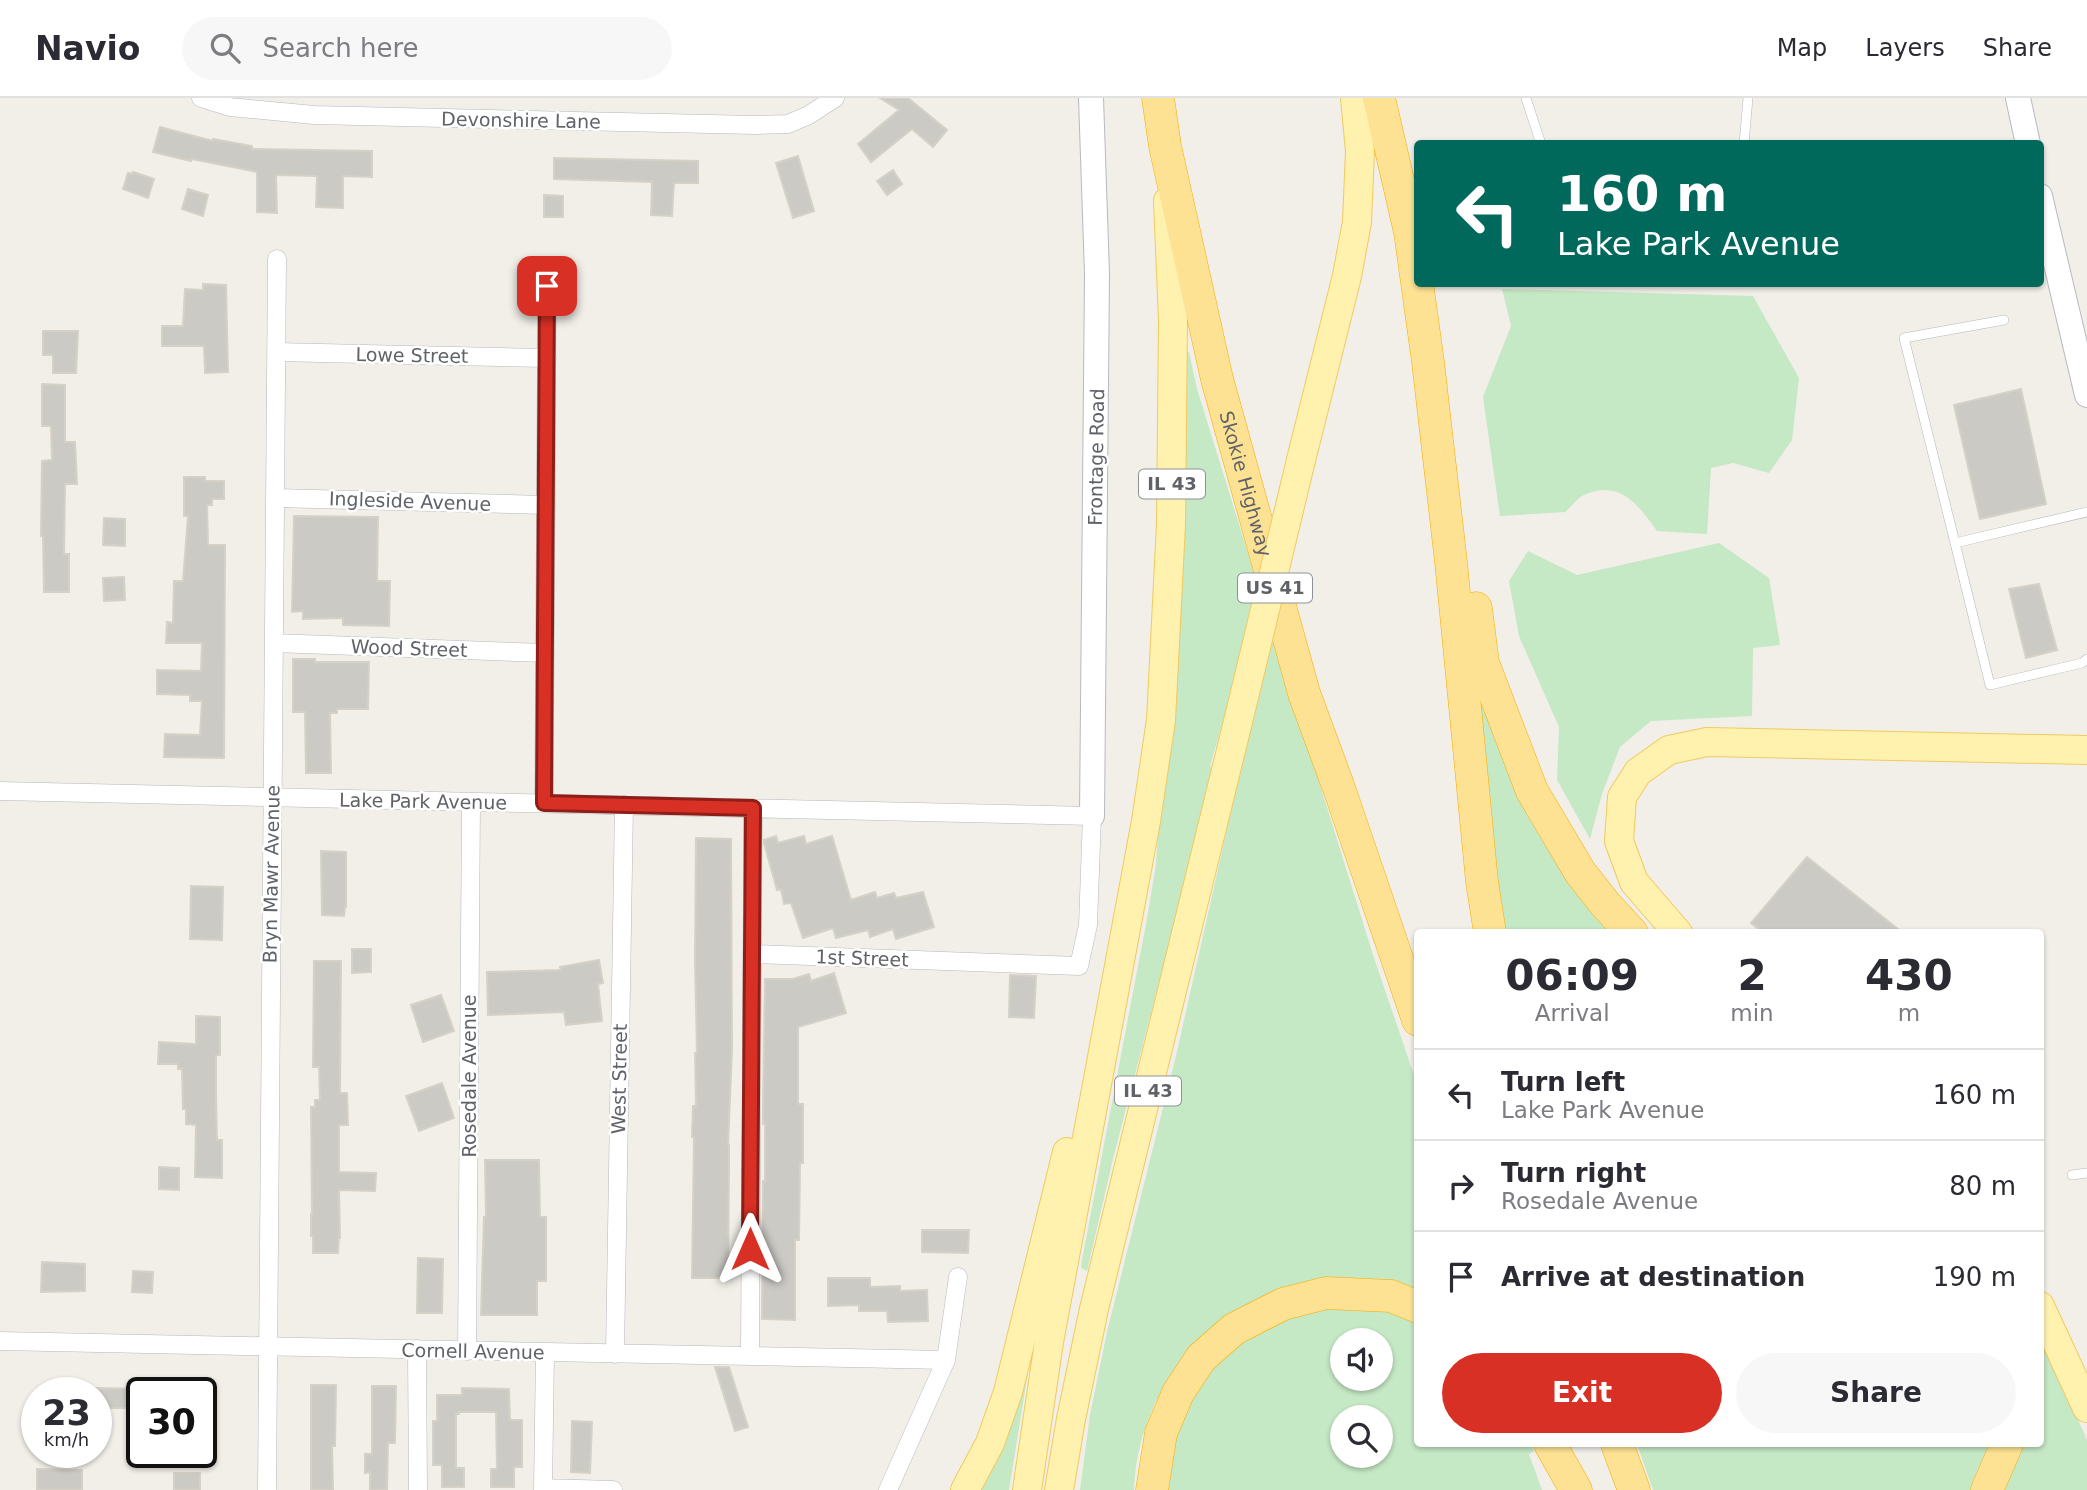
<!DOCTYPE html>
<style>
:root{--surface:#fff;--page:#f7f7f7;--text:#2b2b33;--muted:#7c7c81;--line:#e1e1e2;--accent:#d93025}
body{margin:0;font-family:"DejaVu Sans",sans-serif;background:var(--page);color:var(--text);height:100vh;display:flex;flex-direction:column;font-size:26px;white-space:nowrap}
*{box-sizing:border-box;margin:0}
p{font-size:23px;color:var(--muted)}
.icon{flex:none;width:38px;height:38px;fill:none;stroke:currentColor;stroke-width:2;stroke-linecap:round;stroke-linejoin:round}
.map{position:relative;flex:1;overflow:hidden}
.details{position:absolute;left:1414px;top:831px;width:630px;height:518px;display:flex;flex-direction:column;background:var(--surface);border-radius:7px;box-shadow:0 2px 5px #0004}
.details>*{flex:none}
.guide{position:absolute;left:1414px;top:42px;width:630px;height:147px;border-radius:7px;box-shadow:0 2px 5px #0004;background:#00695c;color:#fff;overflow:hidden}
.buttons{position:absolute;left:1330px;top:1230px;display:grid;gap:14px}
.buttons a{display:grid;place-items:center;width:63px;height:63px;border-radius:50%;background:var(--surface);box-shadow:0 2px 5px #0004;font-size:35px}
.speed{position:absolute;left:21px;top:1279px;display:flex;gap:14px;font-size:35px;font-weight:700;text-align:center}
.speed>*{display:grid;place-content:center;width:91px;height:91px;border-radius:50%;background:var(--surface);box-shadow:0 2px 5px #0004;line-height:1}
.speed small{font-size:18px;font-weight:400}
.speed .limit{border:4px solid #111;border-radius:10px;background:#fff;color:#111}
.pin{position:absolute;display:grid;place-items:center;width:60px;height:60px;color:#fff;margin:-30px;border-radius:14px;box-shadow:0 4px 10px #0006}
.me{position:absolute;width:77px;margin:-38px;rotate:0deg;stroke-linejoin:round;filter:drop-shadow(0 0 5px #0008)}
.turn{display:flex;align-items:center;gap:24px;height:147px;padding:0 28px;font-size:32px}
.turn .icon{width:91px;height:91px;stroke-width:2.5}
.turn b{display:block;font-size:49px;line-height:60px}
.eta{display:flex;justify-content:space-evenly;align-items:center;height:119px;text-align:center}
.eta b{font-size:42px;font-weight:700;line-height:49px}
.primary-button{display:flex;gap:14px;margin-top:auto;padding:14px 28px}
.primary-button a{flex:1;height:80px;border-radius:42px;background:var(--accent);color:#fff;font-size:28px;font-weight:700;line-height:80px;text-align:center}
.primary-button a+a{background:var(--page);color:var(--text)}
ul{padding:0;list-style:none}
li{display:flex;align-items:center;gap:21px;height:91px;padding:0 28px;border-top:2px solid var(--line)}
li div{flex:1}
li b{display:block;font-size:26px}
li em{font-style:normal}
header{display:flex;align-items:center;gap:42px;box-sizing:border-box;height:98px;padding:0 35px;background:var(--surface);border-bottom:2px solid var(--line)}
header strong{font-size:33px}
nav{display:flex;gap:38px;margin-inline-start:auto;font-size:24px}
.search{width:490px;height:63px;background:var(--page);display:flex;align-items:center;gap:18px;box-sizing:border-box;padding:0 24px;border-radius:38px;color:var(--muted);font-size:26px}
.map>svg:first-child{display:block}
.green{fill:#c5e8c5;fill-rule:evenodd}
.building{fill:#cccac5;stroke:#d6d1c6;stroke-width:2}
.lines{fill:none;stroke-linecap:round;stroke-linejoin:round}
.lane-casing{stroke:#b5b8bc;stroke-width:10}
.street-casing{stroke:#b5b8bc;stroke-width:19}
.secondary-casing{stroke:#b6babf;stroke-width:26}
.primary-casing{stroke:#f2c960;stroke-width:30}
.highway-casing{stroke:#f9ab00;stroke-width:33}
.lane{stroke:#fff;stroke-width:9}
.street{stroke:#fff;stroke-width:18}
.secondary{stroke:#fff;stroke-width:24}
.primary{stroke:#fff2af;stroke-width:28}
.highway{stroke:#fde293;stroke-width:32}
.primary-bridge-casing{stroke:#f2c960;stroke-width:30;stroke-linecap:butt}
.primary-bridge{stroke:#fff2af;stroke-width:28}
.route-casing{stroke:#8d1f18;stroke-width:18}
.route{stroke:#d93025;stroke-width:12}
.labels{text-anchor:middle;stroke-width:5;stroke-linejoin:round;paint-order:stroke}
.shield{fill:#fff;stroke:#8f9295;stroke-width:2}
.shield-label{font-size:18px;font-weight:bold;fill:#5f6368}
.street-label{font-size:19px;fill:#5f6368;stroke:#fff}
</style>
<header>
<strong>Navio</strong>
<div class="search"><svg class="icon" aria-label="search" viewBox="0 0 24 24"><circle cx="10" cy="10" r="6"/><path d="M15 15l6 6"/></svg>Search here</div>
<nav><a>Map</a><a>Layers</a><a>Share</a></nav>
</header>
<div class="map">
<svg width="2087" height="1392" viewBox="0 0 2087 1392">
<rect width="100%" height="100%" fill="#f1efe8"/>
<!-- green -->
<path class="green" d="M1502,191l251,7 46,82 -7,62 -23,33 -36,-10 -22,5 -4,66 -50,-3c-18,-25 -36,-51 -71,-37 -8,3 -15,13 -21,18l-65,4 -17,-119 28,-71z
M1187,254h2l8,37 176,566 44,129v209l-102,-8 -153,116 -5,-2c-14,29 -22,59 -23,91h-54l10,-75 17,-83 69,-276 76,-338 -15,-45 -27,93 4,5 -101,388 -26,112 -6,-3 1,-8 65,-341 9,-55 5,-70 20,-414z
M1719,445l50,35 11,67 -27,3 -1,68 -101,5 -31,26 -18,47 -12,45 -33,-59 2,-53 -40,-91 -10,-55 19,-30 49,24z
M1468,524l149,311h-117z
M1333,1203l84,14 1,129h113l3,7 -5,3 13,36h-384l10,-59 59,-89zM1342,1242h39v39h-39zM1342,1320h39v38h-39z
M1036,1224l-27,168h-37z
M2041,1238l46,104v50h-92l16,-46h29z
M1637,1346h354l-19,46h-319z"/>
<!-- building -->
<path class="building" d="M880,0h28l39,32 -14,17 -21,-18 -41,33 -13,-18 41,-34z
M160,29l53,14v-2l39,7v3l120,2v26l-29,-1v32l-27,-1 1,-31 -41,-1 1,38 -20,-1v-40l-65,-13 -1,2 -38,-9z
M798,58l16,55 -21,7 -17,-55z
M554,60l144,3v22h-24l-2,33 -21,-1 1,-33 -98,-3z
M893,72l9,14 -15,11 -10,-14z
M133,74l21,7 -6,19 -25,-9 5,-16 4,1z
M188,91l20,6 -5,21 -21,-7z
M544,97l19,1v21h-19z
M203,186l23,1 2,87 -23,1 -1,-27h-42v-20h21l2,-37 18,1z
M43,233h35l-2,42h-23v-18h-10z
M42,286l23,1v57h10l2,42h-12l-1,70h5v38h-25l-1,-56h-2l1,-75 10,-1 -1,-34h-9z
M2021,291l25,115 -66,15 -26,-114z
M184,379h21v4h19v18h-12v6h-5l1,40h17l-1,213 -60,-1 1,-23 35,1 2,-34h-12v-6l-33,-1v-24l44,1 1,-28h-36l1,-21 6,1 1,-42h9l5,-65h-4z
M294,418l84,1 -1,64h13l-1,45 -46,-1v-7l-40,1v-8l-11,1z
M104,420l21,1v27l-22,-1z
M124,479l1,23 -21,1 -1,-23z
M2039,486l18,66 -31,8 -17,-69z
M293,561h22v3h54l-1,47h-31v4h-7l1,60h-25l-1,-61h-12z
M776,738l2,7 26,-7 2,8 26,-8 19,64 24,-8 2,6 17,-5 2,5 27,-6 11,35 -38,12 -3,-10 -23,8 -2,-7 -32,8 -3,-10 -30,10 -12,-35 -7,1 -3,-15 -4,1 -13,-47v-3z
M696,740l35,1 1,211 -4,95h1v19l-1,114h-36l2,-141h-2l1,-31h3l-1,-53h2l-2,-91z
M321,753l25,1v55h-1l-1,9 -22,-1z
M1807,759l96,76h-139l-13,-10z
M191,788l32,1 -1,53 -32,-1z
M352,851h19v23l-19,1z
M599,862l4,23 -5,1 4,37 -36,4 -2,-13 -76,3 -1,-43 74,-2 -1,-3z
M314,863h27l-1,132h7l1,32h-9v47l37,1 -1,18 -36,-1 1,47 -1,-1 -1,17h-25v-17h-2v-22h1l-1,-107h4v-7h5l-1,-33h-6z
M834,875l12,40 -48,14v77h5v59h-3l-1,77h-4v80l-30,-1h-3l1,-138h2v-57h-2v-20l2,-125h28l16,-5 2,7z
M1010,877l26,1 -2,42 -25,-1z
M441,897l13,36 -31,11 -12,-37z
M196,918l24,1v38h-4v44l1,41h5v38l-27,-1 1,-52 -10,-1v-15h-3l-1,-40h-4v-5h-20l1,-22 37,2z
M442,985l12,35 -35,13 -13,-35z
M485,1062h54l1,57h6v64h-9v34h-56l3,-98h2z
M159,1069l20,1v22l-20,-1z
M922,1132h47l-1,23 -46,-1z
M418,1160l25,1 -1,54h-25z
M42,1164l43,2v27l-44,1z
M133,1173l20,1 -1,21 -20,-1z
M828,1180h42v9l30,-1v5l27,-1 1,31 -40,1 -1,-11h-28v-6l-31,1z
M715,1269h14l19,60 -13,4z
M311,1287h25l-1,61h-3l1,44h-22z
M372,1288h24l-1,57h-7l-1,47h-17v-18l-5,1v-19h7z
M201,1289h15v56l-15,-1z
M96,1290l46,1v19h-46z
M462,1290l47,1 1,31h12v47h-8v20h-23v-18h6l-1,-57h-37v2h-3v54h8v19h-22v-22h-9v-44h4v-26h25z
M572,1323l20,1 -2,51 -19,-1z
M37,1371l45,1v20h-45z
M174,1375h26v17h-26z"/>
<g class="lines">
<!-- lane casing -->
<g class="lane-casing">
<path id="lane" d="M1526,0l15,46
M1744,46l4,-46
M2004,222l-100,18 51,205 132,-31
M1955,445l35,142 92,-22 5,-4
M2072,1077l15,-2"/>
</g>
<!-- street casing -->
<g class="street-casing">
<path id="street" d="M201,0l29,9 84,8 441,10 33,-1 21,-9 26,-17
M276,254l271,6
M275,400l271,7
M274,545l271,10
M0,693l1092,25 -4,109 -9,41 -327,-12
M544,705l3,-517
M0,1243l946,19
M417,1251l1,141
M467,1253l4,-549
M615,1256l9,-549
M750,1258l3,-548
M543,1390l70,2
M267,1392l10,-1231
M543,1392l2,-138
M888,1392l58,-130 12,-83"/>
</g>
<!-- secondary casing -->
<g class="secondary-casing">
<path id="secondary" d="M1091,0l6,176 -5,542
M2018,0l10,46
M2040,98l47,199"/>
</g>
<!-- primary casing -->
<g class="primary-casing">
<path id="primary" d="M1301,362l46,-184 10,-54 3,-71 -5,-53
M1678,835l-44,-51 -15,-41 3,-44 16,-25 31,-22 38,-8 380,8
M2040,1208l47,102
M965,1392l25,-47 18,-51 59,-240
M1027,1392l22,-148 97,-521 15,-101 10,-196 2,-204 -5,-119
M1059,1392l12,-71 23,-110 151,-616"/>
</g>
<!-- highway casing -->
<g class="highway-casing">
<g id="highway">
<path id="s1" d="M1158,0l7,48 52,233 87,314 36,98 78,229"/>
<path d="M1379,0l31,134 18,130 23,200 31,320 8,51"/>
<path d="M1476,510l7,55 49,128 48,81 26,33 26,28"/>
<path d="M1550,1346l26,46"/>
<path d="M1617,1346l17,46"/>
<path d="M1152,1392l9,-57 17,-40 23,-35 33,-29 49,-25 43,-11 65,3 27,11"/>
<path d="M1987,1392l20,-46"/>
</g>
</g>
<!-- lane -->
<use href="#lane" class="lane"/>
<!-- street -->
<use href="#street" class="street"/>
<!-- secondary -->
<use href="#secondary" class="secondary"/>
<!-- primary -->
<use href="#primary" class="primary"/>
<!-- highway -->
<use href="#highway" class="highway"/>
<!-- primary-bridge casing -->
<g class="primary-bridge-casing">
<path id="primary-bridge" d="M1245,595l56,-233"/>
</g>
<!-- primary-bridge -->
<use href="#primary-bridge" class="primary-bridge"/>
</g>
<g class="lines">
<!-- route casing -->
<g class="route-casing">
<path id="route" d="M547,188l-3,517 209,5 -3,441"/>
</g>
<!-- route -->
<use href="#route" class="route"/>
</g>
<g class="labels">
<!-- shield labels -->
<g class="shield">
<rect x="1139" y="371.5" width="66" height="29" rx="5"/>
<rect x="1238" y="475.5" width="74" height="29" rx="5"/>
<rect x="1115" y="978.5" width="66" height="29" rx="5"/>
</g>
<g class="shield-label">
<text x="1172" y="392">IL 43</text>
<text x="1275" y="496">US 41</text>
<text x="1148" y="999">IL 43</text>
</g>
<!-- street labels -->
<g class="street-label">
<text transform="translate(521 22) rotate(1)" y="7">Devonshire Lane</text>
<text transform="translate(412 257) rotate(1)" y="7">Lowe Street</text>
<text transform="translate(1096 359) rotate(-89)" y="7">Frontage Road</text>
<text dy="7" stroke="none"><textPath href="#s1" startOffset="396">Skokie Highway</textPath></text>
<text transform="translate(410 403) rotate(2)" y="7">Ingleside Avenue</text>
<text transform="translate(409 550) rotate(2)" y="7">Wood Street</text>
<text transform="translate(423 703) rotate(1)" y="7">Lake Park Avenue</text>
<text transform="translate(271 776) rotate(-89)" y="7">Bryn Mawr Avenue</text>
<text transform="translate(862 860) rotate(2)" y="7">1st Street</text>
<text transform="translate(469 978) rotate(-90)" y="7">Rosedale Avenue</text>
<text transform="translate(619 981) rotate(-89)" y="7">West Street</text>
<text transform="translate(473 1253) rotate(1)" y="7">Cornell Avenue</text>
</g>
</g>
</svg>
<div class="buttons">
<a><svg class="icon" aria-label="sound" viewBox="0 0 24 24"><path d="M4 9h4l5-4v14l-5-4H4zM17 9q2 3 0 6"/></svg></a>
<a><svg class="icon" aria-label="search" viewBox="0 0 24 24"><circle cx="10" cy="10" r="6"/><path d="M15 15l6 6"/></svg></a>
</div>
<div class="speed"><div>23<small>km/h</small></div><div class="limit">30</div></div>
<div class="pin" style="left:547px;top:188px;background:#d93025"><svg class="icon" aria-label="arrive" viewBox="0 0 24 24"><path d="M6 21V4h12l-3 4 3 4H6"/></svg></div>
<svg class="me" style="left:750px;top:1151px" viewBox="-20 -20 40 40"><path d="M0-17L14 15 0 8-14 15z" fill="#d93025" stroke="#fff" stroke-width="4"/></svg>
<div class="guide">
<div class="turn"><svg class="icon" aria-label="left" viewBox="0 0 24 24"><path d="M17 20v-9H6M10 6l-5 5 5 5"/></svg><div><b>160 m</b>Lake Park Avenue</div></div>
</div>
<section class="details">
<div class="eta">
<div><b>06:09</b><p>Arrival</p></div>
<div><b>2</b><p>min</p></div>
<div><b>430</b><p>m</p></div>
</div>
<ul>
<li><svg class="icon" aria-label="left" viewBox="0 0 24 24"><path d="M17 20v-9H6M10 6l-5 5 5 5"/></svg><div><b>Turn left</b><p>Lake Park Avenue</p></div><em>160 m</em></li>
<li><svg class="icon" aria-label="right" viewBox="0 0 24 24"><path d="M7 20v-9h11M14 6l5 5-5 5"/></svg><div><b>Turn right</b><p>Rosedale Avenue</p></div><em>80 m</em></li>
<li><svg class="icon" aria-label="arrive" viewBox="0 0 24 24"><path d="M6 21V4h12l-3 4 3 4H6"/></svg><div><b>Arrive at destination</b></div><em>190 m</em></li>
</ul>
<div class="primary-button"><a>Exit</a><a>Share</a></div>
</section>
</div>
